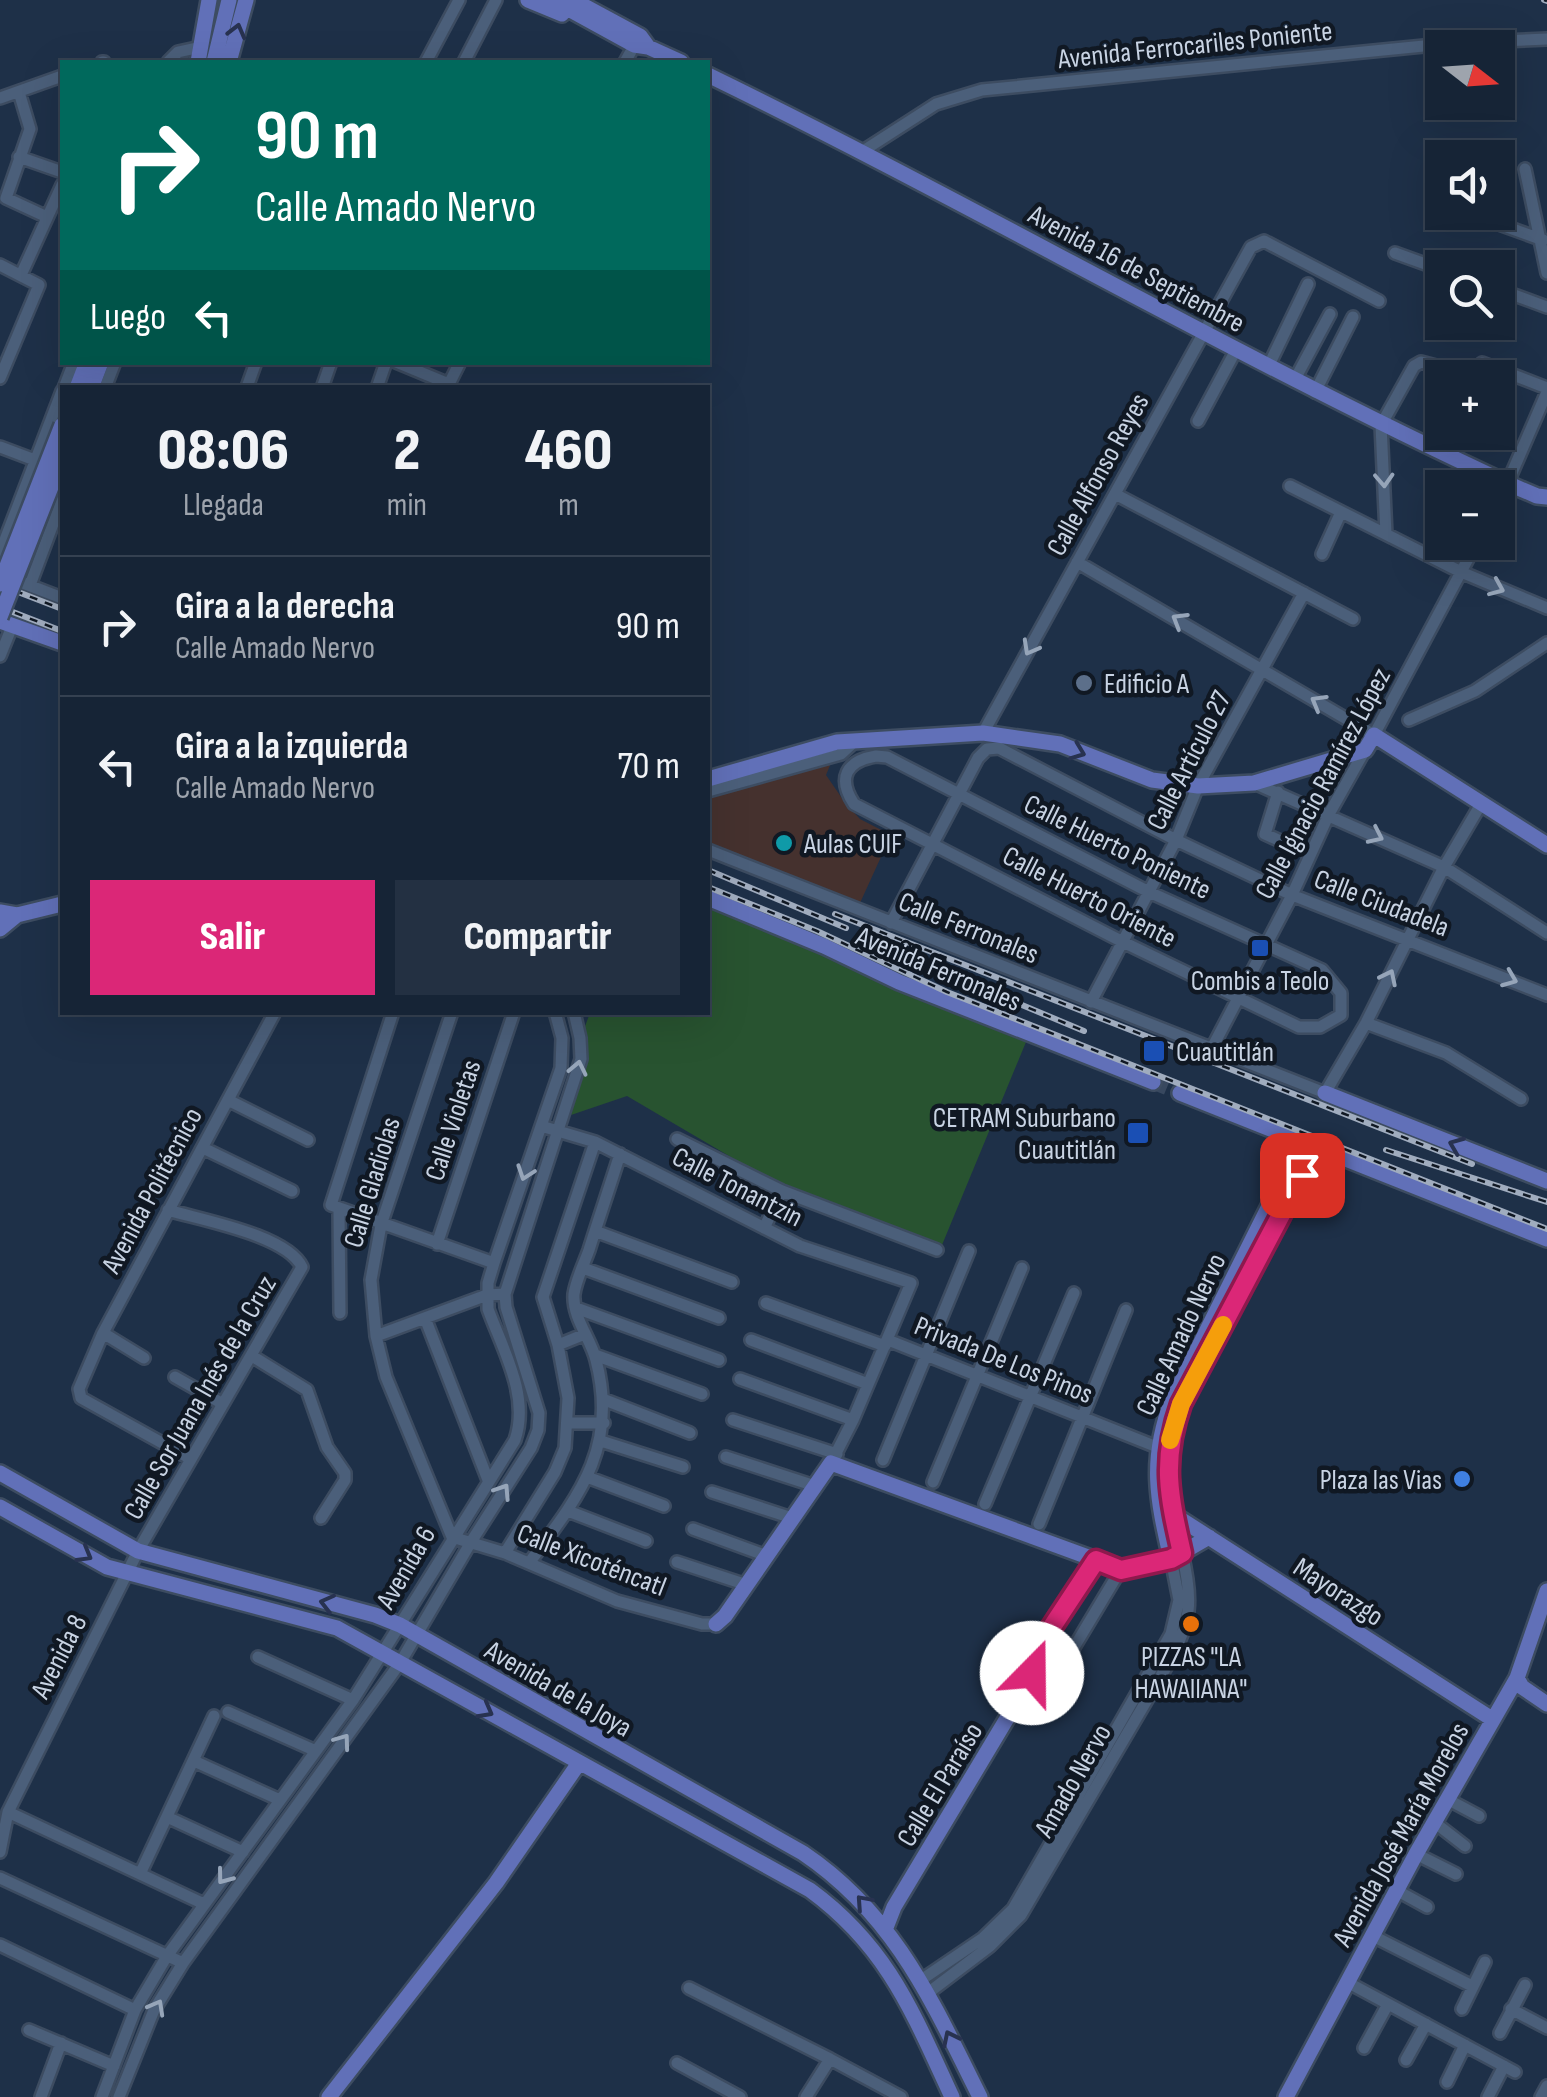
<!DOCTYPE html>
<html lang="es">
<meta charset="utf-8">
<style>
:root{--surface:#162436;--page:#233042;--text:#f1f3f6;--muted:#9ea4ad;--line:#354151;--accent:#db2777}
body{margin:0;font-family:"Sofia Sans Condensed",sans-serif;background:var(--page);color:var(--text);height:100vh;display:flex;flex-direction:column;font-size:38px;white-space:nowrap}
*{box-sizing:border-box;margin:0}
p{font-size:32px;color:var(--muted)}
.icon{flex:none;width:55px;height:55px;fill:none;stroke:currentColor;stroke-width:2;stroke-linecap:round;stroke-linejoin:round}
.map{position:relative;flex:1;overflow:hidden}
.panel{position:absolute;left:60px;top:385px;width:650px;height:630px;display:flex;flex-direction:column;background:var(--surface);border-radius:0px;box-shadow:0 10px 40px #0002,0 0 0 2px var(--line)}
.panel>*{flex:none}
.guide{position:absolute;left:60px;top:60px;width:650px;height:305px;border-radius:0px;box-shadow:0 10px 40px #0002,0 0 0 2px var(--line);background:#00695c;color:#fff;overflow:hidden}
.needle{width:65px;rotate:107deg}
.fabs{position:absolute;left:1425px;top:30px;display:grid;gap:20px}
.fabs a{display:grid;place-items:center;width:90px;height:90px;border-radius:0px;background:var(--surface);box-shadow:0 10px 40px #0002,0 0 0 2px var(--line);font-size:50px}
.pin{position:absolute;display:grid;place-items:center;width:85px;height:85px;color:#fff;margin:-42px;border-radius:20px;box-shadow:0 5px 15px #0006}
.me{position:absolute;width:110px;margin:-55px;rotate:22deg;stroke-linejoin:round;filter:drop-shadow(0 0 8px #0008)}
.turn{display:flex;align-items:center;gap:35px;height:210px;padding:0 30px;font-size:45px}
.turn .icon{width:130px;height:130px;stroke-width:2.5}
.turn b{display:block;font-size:70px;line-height:85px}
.then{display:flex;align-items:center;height:95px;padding:0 30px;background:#0003;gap:20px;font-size:38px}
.eta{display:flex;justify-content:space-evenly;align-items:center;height:170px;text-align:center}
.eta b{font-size:60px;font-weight:800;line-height:70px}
.cta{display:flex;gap:20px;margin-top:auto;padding:20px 30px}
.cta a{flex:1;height:115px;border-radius:0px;background:var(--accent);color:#fff;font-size:40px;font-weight:800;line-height:115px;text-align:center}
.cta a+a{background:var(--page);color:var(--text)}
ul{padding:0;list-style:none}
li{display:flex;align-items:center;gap:30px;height:140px;padding:0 30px;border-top:2px solid var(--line)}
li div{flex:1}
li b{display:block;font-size:38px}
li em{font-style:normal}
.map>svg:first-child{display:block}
.education{fill:#45312e}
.green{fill:#285330}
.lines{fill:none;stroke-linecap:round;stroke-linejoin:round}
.major-tunnel{stroke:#38485f;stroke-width:15;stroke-dasharray:15 8;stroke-linecap:butt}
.minor-casing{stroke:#3d4c61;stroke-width:16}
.major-casing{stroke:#3d4c61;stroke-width:20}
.minor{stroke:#4b5f7a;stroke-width:11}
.major{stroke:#6170b8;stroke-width:15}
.rail-casing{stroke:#a0acbe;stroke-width:6}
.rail{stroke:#101823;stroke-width:2.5;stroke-dasharray:8;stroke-linecap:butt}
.major-bridge-casing{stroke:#3d4c61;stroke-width:20;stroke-linecap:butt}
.major-bridge{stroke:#6170b8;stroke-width:15}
.oneway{stroke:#283250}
.oneway2{stroke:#96a5b9}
.route-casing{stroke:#8e194d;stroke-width:25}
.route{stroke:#db2777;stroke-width:18}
.slow{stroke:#f59e0b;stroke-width:18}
.service-dot{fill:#5c6f8a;stroke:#101823;stroke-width:4}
.culture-dot{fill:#0f9aa8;stroke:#101823;stroke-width:4}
.transit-dot{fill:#1a4fb4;stroke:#101823;stroke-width:4}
.shop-dot{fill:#3f7fe0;stroke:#101823;stroke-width:4}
.food-dot{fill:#e8710a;stroke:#101823;stroke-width:4}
.labels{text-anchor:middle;stroke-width:9;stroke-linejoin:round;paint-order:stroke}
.street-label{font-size:28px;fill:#c8d3e3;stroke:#101823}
.poi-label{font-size:28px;fill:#c8d3e3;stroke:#101823;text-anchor:start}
</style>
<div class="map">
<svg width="1547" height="2097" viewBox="0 0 1547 2097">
<rect width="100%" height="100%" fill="#1e3048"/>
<!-- education -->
<path class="education" d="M831,763l-5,12 20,29 14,15 31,16 -31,68 -152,-60v-46z"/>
<!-- green -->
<path class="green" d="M708,906l125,51 61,33 132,52 -84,203 -172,-65 -143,-84 -56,19 13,-45v-41l6,-16 118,-1z"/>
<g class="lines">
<!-- major-tunnel -->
<path class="major-tunnel" d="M1153,1082l27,11"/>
<!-- minor casing -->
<g class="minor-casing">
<path id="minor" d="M102,62h2
M168,62l10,-10 23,-5
M426,62l33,-62
M464,62l32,-62
M625,62l13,-23
M19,92l11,37 -24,69 41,19
M0,98l62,-22
M863,151l73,-47 46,-14 472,-47 93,-4
M19,157l43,15
M1525,169l22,104
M1496,223l47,17
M1395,253l47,17
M0,265l39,20 -39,93
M21,275l41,-90
M1498,289l49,18
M396,362l53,22
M1482,363l65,25
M1268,367l40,-83
M1294,381l36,-67
M247,387l9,-25
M64,388l10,-26
M105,388l10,-26
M322,388l9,-26
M377,388l9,-26
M447,388l13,-26
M1315,392l38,-75
M1198,421l38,-71
M0,447l40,15
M1290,486l171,86 86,36
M1115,494l238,125
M1498,505l49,-113
M1386,534l-5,-109 33,-59 7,-4 15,4
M0,553l62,-162
M1322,554l19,-42
M1077,562l297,173 103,-193
M23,583l39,15
M30,585l32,-85
M0,656l13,-32
M1409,720l66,-29 72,-48
M983,733l268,-486 13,-6 115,60
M876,756l11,1 262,135 173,78 19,23v22l-21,12h-21l-176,-85 -269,-138c-17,-26 -8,-43 22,-48z
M1254,783l190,84 103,66
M708,791l133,-37 13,-12
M1278,792l-13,42 22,10
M708,850l617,243 41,-70 78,-156 37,-63
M891,923l87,-165 9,-9 12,-1 177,92 116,55 255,100
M1091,1002l85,-162 22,-54 106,-193
M393,1012l-62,193 163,58
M452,1012l-71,213 -10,55 5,56 10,41 66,160 53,16 112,48 85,23h14
M1366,1023l80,30 75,46
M1212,1048l80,-153 37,-81 36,-64
M228,1100l80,40
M541,1126l54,16 205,104 111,37 -58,137 -22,43
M677,1139l105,52 155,59
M203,1148l89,43
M339,1211l1,102
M764,1228l18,-37
M595,1231l137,51
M437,1244l77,-232
M583,1268l136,50
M766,1303l119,43
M576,1308l143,52
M425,1318l63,162
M103,1333l41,25
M376,1336l111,-41 18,-1
M751,1340l117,44
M888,1340l269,107
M558,1345l27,-11
M595,1355l107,39
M252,1356l55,34 20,57 18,26v7l-24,38
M175,1377l48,27
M740,1379l113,41
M605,1400l85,33
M733,1420l104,34
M569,1423h35
M601,1441l82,26
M726,1457l89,29
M191,1459l-110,-61 -2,-9 24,-56 172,-321
M883,1460l86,-209
M587,1477l77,29
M933,1482l89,-214
M712,1492l80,26
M985,1504l89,-211
M568,1511l78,30
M1039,1524l87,-214
M693,1529l74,27
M505,1553l50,-81 10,-24 3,-50 -10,-53 -15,-48 52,-155
M677,1562l70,23
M529,1563c50,-67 90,-115 67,-203 -5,-21 -24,-43 -22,-66 2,-14 10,-30 15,-44 10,-32 21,-64 31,-96
M258,1657l95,43
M1061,1669l60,-100
M228,1712l88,39
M194,1761l86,39
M1447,1799l32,17
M8,1812l196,92
M167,1817l76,35
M1434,1822l31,24
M0,1852l8,-40 130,-261 164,-284c-15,-32 -101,-47 -134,-57
M1416,1854l40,20
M140,1874l74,-158
M0,1878l183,85
M1396,1890l31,17
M1373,1936l99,50
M0,1945l135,65
M921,1980l62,-42 30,-29 158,-275 8,-34 -8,-41
M1347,1982l168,90
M689,1988l141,71
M928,1993l62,-47 31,-31 147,-251c24,-43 25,-64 14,-111
M1462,2009l23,-47
M1511,2009l36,19
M29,2030l85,36
M1500,2033l25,-48
M1364,2048l24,-44
M1406,2060l20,-36
M677,2063l63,34
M1447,2082l18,-37
M41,2097l20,-54
M102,2097l33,-87 32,-54 186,-256 162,-260c15,-44 -12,-90 -27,-131v-26l6,-20 67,-195 1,-30 -7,-26
M119,2097l35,-87 29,-47 217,-300 71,-121 60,-94 7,-18 1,-17 -33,-106 -1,-13 76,-235 -1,-21 -6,-26
M806,2097l24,-38 71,38
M1488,2097l16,-31
M1541,2097l6,-11"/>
</g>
<!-- major casing -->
<g class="major-casing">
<path id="major" d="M528,0l34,14
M552,0l82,45 14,2 33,15
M573,0l67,36 8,11
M198,62l11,-62
M214,62l15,-62
M229,62l17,-62
M708,75c269,131 528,283 801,409l28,12 10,1
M77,388l10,-26
M91,388l10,-26
M0,621l62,22
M708,779l129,-37 146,-9 77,11 92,36 46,6 56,-3 111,-33 9,-15 173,110
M708,898l116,48 75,36 254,100
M0,912l17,3 45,-11
M0,929l17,-14
M1180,1093l367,146
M1325,1093l222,88
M0,1473l138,78 237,64 25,10 403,228c92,62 129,148 177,244
M0,1507l107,60 230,61 473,262c78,57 103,123 142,207
M1171,1513l321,206
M1182,1553c-13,-57 -22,-92 -1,-149l135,-256
M1171,1559c-14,-61 -22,-99 1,-159l129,-258
M716,1624l9,-8 106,-153 290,106 50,-10 38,-22
M1517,1678l5,9 25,17
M885,1930l9,-23 136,-227 8,-32 58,-88
M329,2097l167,-214 83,-120
M1286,2097l130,-243 101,-176 30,-87"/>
</g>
<!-- minor -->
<use href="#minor" class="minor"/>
<!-- major -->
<use href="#major" class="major"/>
<!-- rail casing -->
<g class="rail-casing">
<path id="rail" d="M1544,0l3,1
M0,585l62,24
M0,607l62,24
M708,870l138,58
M708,887l109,44 130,61 600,237
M835,914l637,250
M881,946l203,85
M1386,1150l161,52"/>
</g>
<!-- rail -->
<use href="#rail" class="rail"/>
<!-- major-bridge casing -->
<g class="major-bridge-casing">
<path id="major-bridge" d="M0,584l62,-159
M0,617l62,-158"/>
</g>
<!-- major-bridge -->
<use href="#major-bridge" class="major-bridge"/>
</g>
<!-- one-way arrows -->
<defs><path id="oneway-chevron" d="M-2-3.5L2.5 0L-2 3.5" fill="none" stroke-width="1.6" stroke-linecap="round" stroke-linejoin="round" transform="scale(2.5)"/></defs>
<g class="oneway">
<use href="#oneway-chevron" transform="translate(237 31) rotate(-75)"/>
<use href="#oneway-chevron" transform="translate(1078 752) rotate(21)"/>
<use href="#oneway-chevron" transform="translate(1456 1145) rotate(-158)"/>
<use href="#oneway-chevron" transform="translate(85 1555) rotate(30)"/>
<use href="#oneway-chevron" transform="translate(327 1603) rotate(-166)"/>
<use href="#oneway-chevron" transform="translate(486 1711) rotate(29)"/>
<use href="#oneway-chevron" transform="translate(863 1902) rotate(-132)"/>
<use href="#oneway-chevron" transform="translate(950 2038) rotate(-116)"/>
</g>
<g class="oneway2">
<use href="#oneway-chevron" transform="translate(1384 480) rotate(87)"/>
<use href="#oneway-chevron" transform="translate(1497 588) rotate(23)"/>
<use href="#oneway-chevron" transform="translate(1179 620) rotate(-149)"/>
<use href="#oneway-chevron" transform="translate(1030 648) rotate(119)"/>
<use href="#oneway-chevron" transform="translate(1318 702) rotate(-150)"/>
<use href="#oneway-chevron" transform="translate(1376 836) rotate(25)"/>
<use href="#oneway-chevron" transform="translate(1389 977) rotate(-64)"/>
<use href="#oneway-chevron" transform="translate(1510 979) rotate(22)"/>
<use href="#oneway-chevron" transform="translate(578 1068) rotate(-78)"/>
<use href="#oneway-chevron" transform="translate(525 1173) rotate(109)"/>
<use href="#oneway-chevron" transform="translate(503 1491) rotate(-57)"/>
<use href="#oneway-chevron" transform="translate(343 1741) rotate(-54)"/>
<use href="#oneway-chevron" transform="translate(224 1877) rotate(127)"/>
<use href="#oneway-chevron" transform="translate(157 2007) rotate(-61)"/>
</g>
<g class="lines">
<!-- route casing -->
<g class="route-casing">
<path id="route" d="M1032,1673l6,-25 58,-88 25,10 50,-11 11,-6c-13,-57 -21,-92 -1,-149l121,-229"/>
</g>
<!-- route -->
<use href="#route" class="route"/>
<!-- slow -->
<path class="slow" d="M1170,1440l11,-36 42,-79"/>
</g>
<!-- markers -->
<circle class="service-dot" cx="1084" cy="683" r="10"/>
<circle class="culture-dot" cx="784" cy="843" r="10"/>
<g class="transit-dot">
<rect x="1250" y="938" width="20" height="20" rx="5"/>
<rect x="1142" y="1039" width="24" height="24" rx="5"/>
<rect x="1126" y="1121" width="24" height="24" rx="5"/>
</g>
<circle class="shop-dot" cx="1462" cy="1479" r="10"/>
<circle class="food-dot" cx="1191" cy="1624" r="10"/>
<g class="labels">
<!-- street labels -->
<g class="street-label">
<text transform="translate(1195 44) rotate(-6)" y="10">Avenida Ferrocariles Poniente</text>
<text transform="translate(1137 268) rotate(28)" y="10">Avenida 16 de Septiembre</text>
<text transform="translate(1097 474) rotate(-61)" y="10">Calle Alfonso Reyes</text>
<text transform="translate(1188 760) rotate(-63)" y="10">Calle Artículo 27</text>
<text transform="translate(1322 783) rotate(-62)" y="10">Calle Ignacio Ramírez López</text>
<text transform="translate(1118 846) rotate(26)" y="10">Calle Huerto Poniente</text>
<text transform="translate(1090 896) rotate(27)" y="10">Calle Huerto Oriente</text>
<text transform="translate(1382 902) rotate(21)" y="10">Calle Ciudadela</text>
<text transform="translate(969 927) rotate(22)" y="10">Calle Ferronales</text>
<text transform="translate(939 968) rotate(23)" y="10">Avenida Ferronales</text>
<text transform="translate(452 1120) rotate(-72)" y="10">Calle Violetas</text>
<text transform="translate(371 1182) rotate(-73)" y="10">Calle Gladiolas</text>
<text transform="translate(738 1186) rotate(27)" y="10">Calle Tonantzin</text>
<text transform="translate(151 1190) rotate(-62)" y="10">Avenida Politécnico</text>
<text transform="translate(1180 1334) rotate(-65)" y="10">Calle Amado Nervo</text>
<text transform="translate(1004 1359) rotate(22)" y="10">Privada De Los Pinos</text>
<text transform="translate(199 1397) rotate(-60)" y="10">Calle Sor Juana Inés de la Cruz</text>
<text transform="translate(592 1559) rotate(21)" y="10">Calle Xicoténcatl</text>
<text transform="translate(405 1567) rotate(-60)" y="10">Avenida 6</text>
<text transform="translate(1339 1591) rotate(33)" y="10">Mayorazgo</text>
<text transform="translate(58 1656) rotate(-63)" y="10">Avenida 8</text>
<text transform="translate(559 1688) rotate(30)" y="10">Avenida de la Joya</text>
<text transform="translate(1072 1780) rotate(-60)" y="10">Amado Nervo</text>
<text transform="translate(939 1784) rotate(-59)" y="10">Calle El Paraíso</text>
<text transform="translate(1400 1834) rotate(-61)" y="10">Avenida José María Morelos</text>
</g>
<!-- poi labels -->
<g class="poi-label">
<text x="1104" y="693">Edificio A</text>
<text x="804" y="853">Aulas CUIF</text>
<text x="1260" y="990" text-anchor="middle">Combis a Teolo</text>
<text x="1176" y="1061">Cuautitlán</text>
<text x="1116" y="1127" text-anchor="end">CETRAM Suburbano<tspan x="1116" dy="32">Cuautitlán</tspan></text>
<text x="1442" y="1489" text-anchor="end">Plaza las Vias</text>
<text x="1191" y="1666" text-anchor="middle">PIZZAS "LA<tspan x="1191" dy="32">HAWAIIANA"</tspan></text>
</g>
</g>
</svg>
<div class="fabs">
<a><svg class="needle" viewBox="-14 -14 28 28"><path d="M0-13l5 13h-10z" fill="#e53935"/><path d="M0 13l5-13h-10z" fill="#9ea4ad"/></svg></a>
<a><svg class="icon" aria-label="sound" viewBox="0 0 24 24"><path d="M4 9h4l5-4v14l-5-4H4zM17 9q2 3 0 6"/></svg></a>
<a><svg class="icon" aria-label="search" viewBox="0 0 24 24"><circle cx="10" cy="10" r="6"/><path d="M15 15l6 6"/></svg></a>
<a>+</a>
<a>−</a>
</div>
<div class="pin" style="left:1302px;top:1175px;background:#d93025"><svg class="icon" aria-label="arrive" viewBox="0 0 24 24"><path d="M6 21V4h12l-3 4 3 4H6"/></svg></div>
<svg class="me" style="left:1032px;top:1673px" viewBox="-20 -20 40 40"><circle r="19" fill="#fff"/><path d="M0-13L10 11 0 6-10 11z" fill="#db2777"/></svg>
<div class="guide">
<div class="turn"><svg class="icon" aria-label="right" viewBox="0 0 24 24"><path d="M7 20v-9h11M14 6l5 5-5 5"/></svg><div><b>90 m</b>Calle Amado Nervo</div></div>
<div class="then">Luego<svg class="icon" aria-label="left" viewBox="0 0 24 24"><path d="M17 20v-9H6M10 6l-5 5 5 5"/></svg></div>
</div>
<section class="panel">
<div class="eta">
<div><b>08:06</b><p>Llegada</p></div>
<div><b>2</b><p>min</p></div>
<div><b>460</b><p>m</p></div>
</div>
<ul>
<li><svg class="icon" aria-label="right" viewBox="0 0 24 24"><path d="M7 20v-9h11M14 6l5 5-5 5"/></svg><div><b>Gira a la derecha</b><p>Calle Amado Nervo</p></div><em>90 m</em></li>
<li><svg class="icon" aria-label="left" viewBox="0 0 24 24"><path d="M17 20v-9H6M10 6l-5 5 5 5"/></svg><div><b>Gira a la izquierda</b><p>Calle Amado Nervo</p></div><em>70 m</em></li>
</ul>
<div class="cta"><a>Salir</a><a>Compartir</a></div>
</section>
</div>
